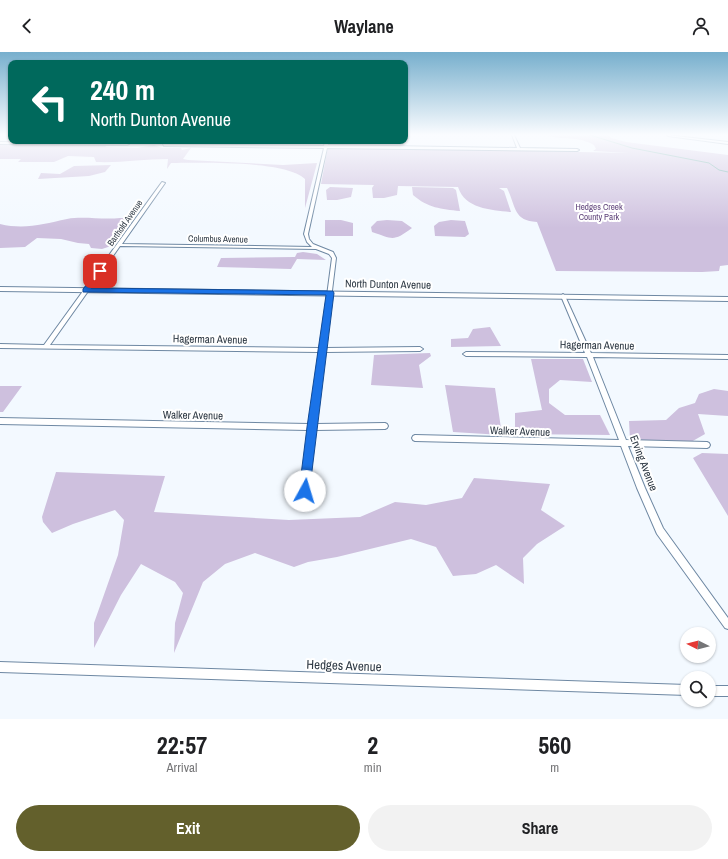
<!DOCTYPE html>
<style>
:root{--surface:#fff;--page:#f2f2f2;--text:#202124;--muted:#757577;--accent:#63602c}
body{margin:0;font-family:"Archivo Narrow",sans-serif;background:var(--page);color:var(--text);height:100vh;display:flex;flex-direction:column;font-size:15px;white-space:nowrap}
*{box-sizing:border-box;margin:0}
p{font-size:13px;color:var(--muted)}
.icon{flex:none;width:22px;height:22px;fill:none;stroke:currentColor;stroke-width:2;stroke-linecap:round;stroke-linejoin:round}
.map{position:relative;height:667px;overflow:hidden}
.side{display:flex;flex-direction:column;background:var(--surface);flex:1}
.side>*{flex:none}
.guide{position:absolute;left:8px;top:8px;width:400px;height:84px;border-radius:8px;box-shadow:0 1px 3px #0004;background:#00695c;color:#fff;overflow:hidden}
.needle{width:26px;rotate:276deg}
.tools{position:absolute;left:680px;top:575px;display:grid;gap:8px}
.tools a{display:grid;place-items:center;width:36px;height:36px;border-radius:50%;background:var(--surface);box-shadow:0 1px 3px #0004;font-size:20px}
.pin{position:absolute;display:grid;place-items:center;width:34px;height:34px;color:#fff;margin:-17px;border-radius:8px;box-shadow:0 2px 6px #0006}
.me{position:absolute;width:44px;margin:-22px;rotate:6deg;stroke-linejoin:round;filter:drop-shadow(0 0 3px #0008)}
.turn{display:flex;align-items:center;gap:14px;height:84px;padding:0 16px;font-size:18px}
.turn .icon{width:52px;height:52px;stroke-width:2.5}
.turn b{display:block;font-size:28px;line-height:34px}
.eta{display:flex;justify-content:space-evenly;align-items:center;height:68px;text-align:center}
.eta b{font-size:24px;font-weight:800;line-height:28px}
.primary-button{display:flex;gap:8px;margin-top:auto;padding:8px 16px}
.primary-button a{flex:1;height:46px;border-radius:24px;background:var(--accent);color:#fff;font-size:16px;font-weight:800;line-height:46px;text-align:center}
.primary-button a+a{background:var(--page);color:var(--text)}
header{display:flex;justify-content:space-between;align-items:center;height:52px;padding:0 16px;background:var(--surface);font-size:18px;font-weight:800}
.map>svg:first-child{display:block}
.green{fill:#cec0de}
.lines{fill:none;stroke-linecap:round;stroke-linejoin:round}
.stream{stroke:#6da8a5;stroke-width:1}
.minor-casing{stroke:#6e88a3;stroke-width:2}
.tertiary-casing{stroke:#6e88a3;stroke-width:2}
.minor{fill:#fff;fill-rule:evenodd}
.tertiary{fill:#fff;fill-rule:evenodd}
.route{fill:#1a73e8;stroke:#114b97}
.labels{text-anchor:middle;stroke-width:4;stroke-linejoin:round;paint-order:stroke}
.far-park-label{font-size:9px;fill:#61457c;stroke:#fff}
.far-street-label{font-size:9px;fill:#2e3944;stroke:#fff}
.street-label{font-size:11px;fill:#2e3944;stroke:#fff}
.near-street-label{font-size:13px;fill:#2e3944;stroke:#fff}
</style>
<header><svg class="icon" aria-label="back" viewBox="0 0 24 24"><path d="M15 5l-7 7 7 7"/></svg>Waylane<svg class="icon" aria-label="person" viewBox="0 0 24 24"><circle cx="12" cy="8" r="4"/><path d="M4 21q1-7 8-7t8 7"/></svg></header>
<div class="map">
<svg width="728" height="667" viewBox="0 0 728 667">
<rect width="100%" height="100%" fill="#f3f9ff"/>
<!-- green -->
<path class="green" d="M546,83h63l2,3 15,4 102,13v110l-8,1 -1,5 -17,1 -146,-1 -19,-49c-24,-1 -21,-16 -30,-34h-8l5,3 7,21c-20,-2 -46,-3 -53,-25l-60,-1 -1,9 -13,3h-11l-1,-10 2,-3 -53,-1 7,-37 301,6 -36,-2 3,-2 -2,-4c-17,-10 -31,-4 -48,-10z
M0,92h110l-5,3 32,1 17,-3 8,3h19l1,2 9,-2 -8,11 5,1 95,5 34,-2 -1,4 -11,41v-29c-21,-19 -104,-16 -134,-16l-4,6 1,-10c-24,0 -48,4 -72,3l-2,-5 -26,-1 -14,6h-36l3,-3h-21z
M111,113l-6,7 -16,4 -51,3 3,-6 19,1 14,-8z
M330,135l23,1 -2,9 -14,3h-10l-1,-10z
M412,135l41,1 3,2 4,21c-19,-2 -32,-3 -47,-16z
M120,166h10l-19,28 -9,3 -11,-1 -2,-4 -11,-1 -17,-4 -24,-1 -12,9 -25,1v-24c25,6 43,0 67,-5 16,-3 36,1 53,-1z
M325,168h16l12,3v13h-28z
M387,168l15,1 10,7c-19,14 -19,11 -40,4l-1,-5 6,-6z
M451,168l14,1 4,13 -4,3 -30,-1 -1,-10 5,-4z
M303,200l14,2 9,6 -29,-1 -6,10 -74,-2 4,-9 74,-1 2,-4z
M490,275l11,19 -50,1v-8l17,-1 5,-9z
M430,301l1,3 -12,9 4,23 -52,-3 3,-30z
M531,307h52l9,23 -32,-2 -11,9v14l16,12h35l10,20 -95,-1v-21l27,-3z
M445,333l50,3 7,47 -49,-3z
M0,334h22l-19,26h-3z
M714,337l14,2v25l-30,-2 7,20 -14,8 -61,-2 -1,-19 37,-1 13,-12 16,-5 4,-9z
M702,401l26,1v62l-35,-58z
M56,420l109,4 -11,36 135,8 71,-3 35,-15 31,3 36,-7 12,-20 76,6 -9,26 24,16 -28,18 -14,14 1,26 -28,-19 -20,9 -23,2 -17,-29 -25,-8 -74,18 -29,5 -14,5 -39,-14 -30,11 -22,18 -29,71 1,-30 8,-30 -8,-11 -34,-18 -20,31 -27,53v-25l24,-68 6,-35 -9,-10 -42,14 -21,9 -9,-11 -1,-5z"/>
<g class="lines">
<!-- stream -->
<path class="stream" d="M590,83l42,13 77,15 10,7 9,2"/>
<!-- minor casing -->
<g class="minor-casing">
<path id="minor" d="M512,83h2l6,13 57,1 2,1 -2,1 -250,-3 -19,86 1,5 4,5 20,8 3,6 -11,90 95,-1 3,2 -3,2 -95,1 -9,72 69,-1 2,1 1,2 -1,2 -2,1 -70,1 -6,61 -1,2 -3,1 -3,-1 -1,-2 7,-61 -308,-6v-6l309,6 10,-72 -319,-4v-4l44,1 118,-163 3,1 -43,61 190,3 -5,-5 -3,-8 20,-86 -160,-2 -1,-2 161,2 1,-5h4l-1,4 189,3zM120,194l196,3 13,5 3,4 -12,90 -270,-3z
M667,83l61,7v2l-60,-8z
M0,90l127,1 2,1 -2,1 -127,-1z
M563,242l2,2 26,57 137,2v4l-135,-2 33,83 81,2 2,1 1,2 -1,2 -2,1 -79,-2 17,42 18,40 65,90v11l-3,-1 -68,-94 -20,-46 -16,-42 -206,-5 -2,-1 -1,-2 1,-2 2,-1 204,5 -32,-83 -121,-1 -3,-2 3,-2 119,1 -24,-57z
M0,610l687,23v10l-687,-23z
M709,634h19v10h-19z"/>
</g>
<!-- tertiary casing -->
<g class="tertiary-casing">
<path id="tertiary" d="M0,235l728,10v4l-728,-10z"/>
</g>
<!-- minor -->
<use href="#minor" class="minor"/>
<!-- tertiary -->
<use href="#tertiary" class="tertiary"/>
</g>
<!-- sky -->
<linearGradient id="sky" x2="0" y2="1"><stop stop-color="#77afcd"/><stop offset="0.47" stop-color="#fafcff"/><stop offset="1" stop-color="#fafcff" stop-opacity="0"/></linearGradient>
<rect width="728" height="176" fill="url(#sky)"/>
<!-- route -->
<path class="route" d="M100,217l4,2 -13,17 242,3 1,2 -25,202 -4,1 -4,-1 -2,-4 8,-64 19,-132 -243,-3v-3l15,-19z"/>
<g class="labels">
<!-- far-park labels -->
<g class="far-park-label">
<text x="599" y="158">Hedges Creek<tspan x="599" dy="10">County Park</tspan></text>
</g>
<!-- far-street labels -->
<g class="far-street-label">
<text transform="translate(125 171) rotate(-55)" y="3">Barthold Avenue</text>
<text transform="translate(218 187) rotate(1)" y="3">Columbus Avenue</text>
</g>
<!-- street labels -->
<g class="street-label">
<text transform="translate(388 232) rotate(1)" y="4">North Dunton Avenue</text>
<text transform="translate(210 287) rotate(1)" y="4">Hagerman Avenue</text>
<text transform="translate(597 293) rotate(1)" y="4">Hagerman Avenue</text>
<text transform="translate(193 363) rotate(1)" y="4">Walker Avenue</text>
<text transform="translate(520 379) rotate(2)" y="4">Walker Avenue</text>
<text transform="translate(644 411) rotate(69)" y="4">Erving Avenue</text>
</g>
<!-- near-street labels -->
<g class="near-street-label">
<text transform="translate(344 613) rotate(2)" y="5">Hedges Avenue</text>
</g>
</g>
</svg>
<div class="tools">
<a><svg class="needle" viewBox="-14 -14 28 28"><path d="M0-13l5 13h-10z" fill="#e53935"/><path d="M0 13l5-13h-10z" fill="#757577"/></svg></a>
<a><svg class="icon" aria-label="search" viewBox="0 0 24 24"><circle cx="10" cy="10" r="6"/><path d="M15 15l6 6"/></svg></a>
</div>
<div class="pin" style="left:100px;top:219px;background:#d93025"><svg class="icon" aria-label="arrive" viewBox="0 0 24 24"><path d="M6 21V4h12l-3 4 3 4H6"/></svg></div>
<svg class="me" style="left:305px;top:439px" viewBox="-20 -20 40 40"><circle r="19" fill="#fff"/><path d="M0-13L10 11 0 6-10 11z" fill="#1a73e8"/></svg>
<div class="guide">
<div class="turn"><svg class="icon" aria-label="left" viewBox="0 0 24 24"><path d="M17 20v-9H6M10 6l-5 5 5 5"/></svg><div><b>240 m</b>North Dunton Avenue</div></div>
</div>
</div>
<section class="side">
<div class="eta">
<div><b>22:57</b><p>Arrival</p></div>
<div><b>2</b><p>min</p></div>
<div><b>560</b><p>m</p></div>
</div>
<div class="primary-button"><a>Exit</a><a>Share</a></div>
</section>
